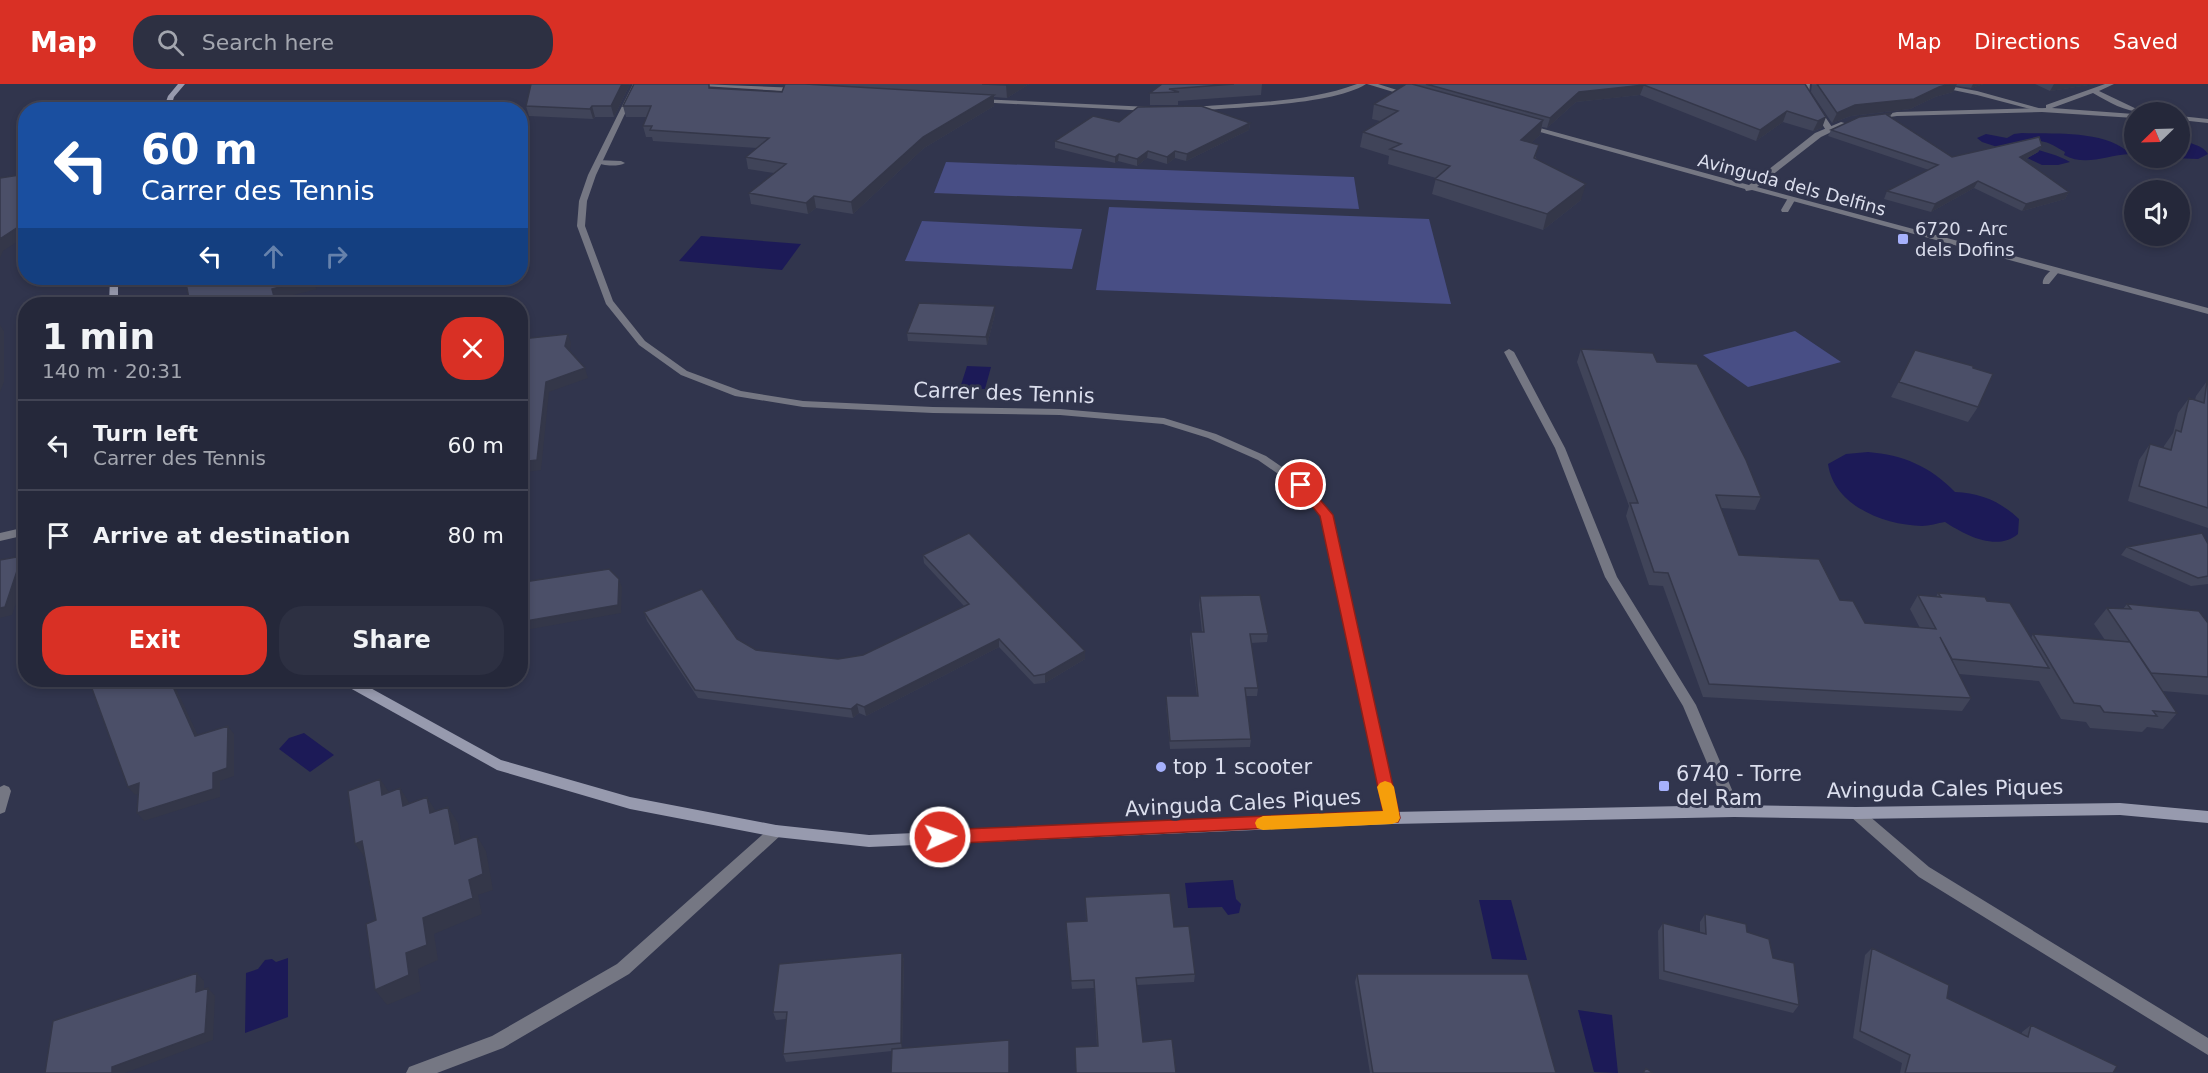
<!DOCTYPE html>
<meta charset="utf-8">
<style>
:root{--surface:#25283a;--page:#2d3042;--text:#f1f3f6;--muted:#a3a6af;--line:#424454;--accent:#d93025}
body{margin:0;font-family:"DejaVu Sans",sans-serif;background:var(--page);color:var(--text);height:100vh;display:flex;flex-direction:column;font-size:22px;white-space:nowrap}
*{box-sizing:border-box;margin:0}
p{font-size:20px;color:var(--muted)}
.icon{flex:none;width:33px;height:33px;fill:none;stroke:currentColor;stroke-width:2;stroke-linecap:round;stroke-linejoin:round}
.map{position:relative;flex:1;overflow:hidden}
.details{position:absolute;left:18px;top:213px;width:510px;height:390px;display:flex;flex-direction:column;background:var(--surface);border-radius:24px;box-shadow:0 3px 9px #0003,0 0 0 2px var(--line)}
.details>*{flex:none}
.banner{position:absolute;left:18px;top:18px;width:510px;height:183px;border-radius:24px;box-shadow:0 3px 9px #0003,0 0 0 2px var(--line);background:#1a4fa0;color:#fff;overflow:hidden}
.needle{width:39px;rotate:247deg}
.fabs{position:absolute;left:2124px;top:18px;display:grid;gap:12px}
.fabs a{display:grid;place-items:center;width:66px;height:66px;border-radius:50%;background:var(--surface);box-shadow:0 3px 9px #0003,0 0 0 2px var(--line);font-size:30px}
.pin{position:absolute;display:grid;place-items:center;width:51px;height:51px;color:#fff;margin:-26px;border:3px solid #fff;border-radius:50%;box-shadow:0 2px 6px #0007}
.me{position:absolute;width:66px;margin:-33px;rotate:87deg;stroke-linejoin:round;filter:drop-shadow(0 0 4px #0008)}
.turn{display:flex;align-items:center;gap:21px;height:126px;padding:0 24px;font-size:27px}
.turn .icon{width:78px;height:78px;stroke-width:2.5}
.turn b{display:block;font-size:42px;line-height:51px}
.lanes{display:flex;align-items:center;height:57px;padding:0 24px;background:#0003;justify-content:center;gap:30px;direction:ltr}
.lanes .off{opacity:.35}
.round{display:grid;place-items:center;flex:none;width:63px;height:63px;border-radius:24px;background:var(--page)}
.summary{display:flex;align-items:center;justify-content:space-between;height:102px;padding:0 24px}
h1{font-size:36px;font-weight:600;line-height:45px}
.button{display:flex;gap:12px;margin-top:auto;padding:12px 24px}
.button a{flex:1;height:69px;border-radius:24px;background:var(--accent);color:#fff;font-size:24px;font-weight:600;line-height:69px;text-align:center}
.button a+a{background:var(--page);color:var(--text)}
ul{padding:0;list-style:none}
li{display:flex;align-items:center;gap:18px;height:90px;padding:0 24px;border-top:2px solid var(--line)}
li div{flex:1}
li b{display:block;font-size:22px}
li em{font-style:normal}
header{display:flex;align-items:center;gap:36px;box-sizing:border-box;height:84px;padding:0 30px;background:var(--accent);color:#fff}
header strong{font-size:28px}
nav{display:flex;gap:33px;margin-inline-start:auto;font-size:21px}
.search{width:420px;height:54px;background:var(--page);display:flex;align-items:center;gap:15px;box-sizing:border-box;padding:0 21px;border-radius:24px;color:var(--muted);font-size:22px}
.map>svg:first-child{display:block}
.green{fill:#484e85}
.water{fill:#1c1a57}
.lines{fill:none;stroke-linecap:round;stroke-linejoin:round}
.lane{fill:#757783;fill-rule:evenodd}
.street{fill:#757783;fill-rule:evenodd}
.secondary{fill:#979aae;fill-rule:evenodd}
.wall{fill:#404459}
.shaded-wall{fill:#343749}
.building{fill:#4b4f68;stroke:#343749;stroke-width:1.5}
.route{fill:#d93025;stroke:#8d1f18;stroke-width:1.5}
.slow{fill:#f59e0b}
.poi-dot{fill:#a6b1fc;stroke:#31354d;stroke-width:2}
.labels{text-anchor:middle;stroke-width:6;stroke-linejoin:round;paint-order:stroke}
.far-street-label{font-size:18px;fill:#dbdeed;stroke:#31354d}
.far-poi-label{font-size:18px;fill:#dbdeed;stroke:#31354d;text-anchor:start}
.street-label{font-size:21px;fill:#dbdeed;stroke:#31354d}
.poi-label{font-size:21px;fill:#dbdeed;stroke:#31354d;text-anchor:start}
</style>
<header>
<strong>Map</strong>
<div class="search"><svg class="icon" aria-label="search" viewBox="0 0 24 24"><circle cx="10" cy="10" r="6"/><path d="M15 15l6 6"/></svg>Search here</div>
<nav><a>Map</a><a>Directions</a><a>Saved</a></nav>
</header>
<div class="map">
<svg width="2208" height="989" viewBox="0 0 2208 989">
<rect width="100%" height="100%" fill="#31354d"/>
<!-- green -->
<path class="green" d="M946,78l408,15 5,32 -425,-16z
M1109,123l320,12 22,85 -355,-14z
M922,137l160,8 -10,40 -167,-8z
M1795,247l46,31 -93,25 -45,-32z"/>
<!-- water -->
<path class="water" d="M2022,49c32,1 86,-3 108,21 -24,1 -44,13 -66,1l1,-3c-19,-11 -23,-14 -44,-8 16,7 34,9 49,18l-12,3h-16l-23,-11 -37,-12 -5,-4 9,-4 21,4 7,-4z
M2180,57c10,2 23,4 28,13l-10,5 -25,-1h7z
M701,152l100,8 -19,26 -103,-9z
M967,282l24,1 -6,22 -25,-1z
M1868,368c35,3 62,14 87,40 25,1 45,9 64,27l-1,15c-21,18 -53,1 -73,-12 -7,1 -16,4 -23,4 -38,-1 -88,-20 -94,-62l18,-10z
M304,649l30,22 -24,17 -31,-23 10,-11z
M1233,796l3,19 5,5 -2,9 -11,2 -6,-8 -34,1 -3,-25z
M1479,816h32l16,60 -35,-1z
M288,874v59l-43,16 1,-60 12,-4 7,-9 7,-1 4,3z
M1578,926l34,5 6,58 -24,-1z"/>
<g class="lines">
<!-- lane -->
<path class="lane" d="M1804,0h6l-1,9 25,37 -1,2h-6l-24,-39z
M1924,0h14l39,7 69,19 -4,2 -65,-17z
M596,76l25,1 4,2c-7,4 -23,3 -30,-1z
M1788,114l7,2 -7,12h-6l-1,-2z
M2055,184l4,3 -1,2 -9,11h-6c-2,-5 7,-14 12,-16z
M1509,265l5,3 51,96 52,129 79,128 45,106 -2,4 -5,2 -5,-2 -46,-109 -78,-129 -50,-129 -51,-96z
M26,443v8l-26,6v-8z"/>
<!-- street -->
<path class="street" d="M633,0h6l-43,91 -9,26 -2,25 28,75 32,40 42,30 54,20 62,10 130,6 127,2 104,9 52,16 50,22 39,27 27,32 67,303 -2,4 -5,2 -5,-2 -2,-4 -65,-302 -23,-29 -39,-27 -50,-22 -45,-14 -103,-9 -127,-2 -130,-6 -68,-11 -54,-21 -42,-30 -33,-41 -29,-78 2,-25 9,-26z
M699,0l100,4 3,2 -3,2 -97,-6z
M1357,0h9c-32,21 -130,23 -172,27l-4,-2 4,-2c54,-5 112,-4 163,-23z
M1367,0h11l35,11 -3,2z
M2105,0h9l-15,7 44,21c-18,0 -34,-10 -50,-19l-41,15 82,6v4l-92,-6 -145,4 -21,3 -4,-2 25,-5 149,-4v-3z
M978,15l172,8 4,2 -4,2 -174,-9v-2z
M2180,32l28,3v4l-28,-3z
M1841,38l7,2 -27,13 -64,50 451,121v6l-456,-124 -6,1 -1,-2 -223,-62 7,-2 220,60 66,-52z
M4,701l5,2 2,4 -6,21 -5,2v-27z
M1856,723l5,2 68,58 279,171v17l-289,-178 -68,-60 -2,-4 2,-4z
M776,741l5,2 2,4 -2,4 -152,139 -126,74 -66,25h-31l3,-6 83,-31 125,-72 154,-137z"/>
<!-- secondary -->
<path class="secondary" d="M178,0h7l-11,13 -4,13h-7l5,-14z
M110,194h8v26h-9z
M339,596h17l145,80 129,37 146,28 93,10 523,-23 342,-7 122,2 264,-4 88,8v12l-88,-8 -264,4 -122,-2 -342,7 -523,23 -93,-10 -146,-28 -133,-39 -156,-87z"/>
</g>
<!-- wall -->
<path class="wall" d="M630,0l-16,33h-19l-2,2 -64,-3 -3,-10z
M785,0h244l-22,14 -13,-1v9l-70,42 -71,66 -37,-6 -8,6 -57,-10 -2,-11 25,-20 -26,-4 -2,-12 11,-9 -104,-7 -1,-4h-6l-3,-11 4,-9h-21l-3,-11 88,-18 71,4z
M1162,0h100l-1,11 -83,6v4h-28v-12z
M1416,0h389l17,44 -9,3 -30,-9 -27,19 -116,-46 -64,7 -29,26 -5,-1 -2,8 -9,8 5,15 45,42 -38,30 -111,-36 4,-16 -48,-14 1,-8 -29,-9 3,-15 17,-11 -8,-2 2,-15z
M1812,0h172l-13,4 -15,-2 -3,6 -18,5 -25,12 -59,7 -19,7 -21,-31z
M2035,0h60l-45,7z
M1892,29l-2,4 62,40 90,-11 -4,6 -14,8 45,32 -4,7 -43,12 -48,-23 -43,24 -47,-13 3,-8 42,-21 -101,-34 3,-6z
M1119,38l131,1 -1,7 -63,31 -11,-3 -8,6 -20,-6 -10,8 -19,-5 -3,2 -60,-15v-7z
M995,230l-8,31 -79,-4 -1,-8z
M1581,265l76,13 104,135 -6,13 -34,-2 18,47 101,45 25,23 55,5 -10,-19 8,-14 18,2 2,-4 49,8 44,37 2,-4 72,6 -11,-16 13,-16 16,1 4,-5 81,19v72l-45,-4 14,22 -14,16 -16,-2 -5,5 -52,-4 -4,-6 -25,-3 -22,-38 -80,-7 12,24 -9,13 -259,-14 -40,-111 -14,-1 -23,-69 3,-10 -52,-144z
M1915,266l63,57 -10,15 -77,-25z
M2207,297h1v147l-80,-27 11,-41 11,-16 14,4v-2l9,-13 5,-20 11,-15 6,2 1,-4z
M2208,460v40l-17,2 -70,-31 6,-8z
M923,471l162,104 -40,24 -11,1 -35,-37 -133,69 -7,-3 -6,5 -155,-20 -51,-77 -3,-9 93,27 19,11 82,9 25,-4 101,-49 -40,-43z
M1200,512l68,38 -1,8 -16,1 7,45 -1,8h-11l5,43 -1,8 -80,2 -4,-44v-9h31l-7,-55 1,-9h11l-3,-27z
M1085,813l89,30 21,47 -1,8 -57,3 6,57 -46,4 -3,-58 -22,1 -6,-59 20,-9z
M1705,830l42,18 26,26 26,47 -6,8 -134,-34 -1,-48 5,-8 37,10v-11z
M1872,864l75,50 75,36v-2l9,-7 82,48h-213l2,-10 -49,-25 12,-83z
M902,869l2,8 -2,88 107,-2 -117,4 -106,11 -3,-8 3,-35 -10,1 -3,-8z
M1357,890l199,99h-186l-15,-91z"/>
<!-- shaded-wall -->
<path class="shaded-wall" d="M622,0h8l-16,33 -3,-11z
M1008,0h21l-22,14 -1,-13z
M1950,0h7l-4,8 -18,5 -25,12 -59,7 -19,7 5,-10 18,-8z
M1973,0h11l-13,4z
M2054,0h41l-45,7z
M1644,1l-4,10 -64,7 -29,26 3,-10 29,-26z
M994,11v11l-70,42 -71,66 -2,-12 72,-65z
M592,22l3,11 -2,2 -3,-10z
M1787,27l-4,11 -27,19 4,-11z
M1826,33l-4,11 -9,3 5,-10z
M1543,36l-3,15 -23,21 4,-16z
M1250,39l-1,7 -63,31 1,-7z
M2042,62l-4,6 -21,12 3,-7z
M1148,67l-1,7 -10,8v-7z
M1175,67v7l-8,6v-7z
M1119,70l-1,7 -3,2v-6z
M1978,97l-4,7 -43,24 4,-8z
M1586,100l-5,16 -38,30 4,-16z
M2069,108l-4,7 -43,12 4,-7z
M814,112l2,12 -8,6 -2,-11z
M26,138v14l-23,15 -3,7v-19z
M311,195l6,10 -39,10 1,5h-3l-4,-15z
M995,222v8l-8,31 -1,-8z
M0,241l4,6v51l-4,10z
M568,250l3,9 -2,13 -4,-10z
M585,284l3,10 -39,14 -8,78 -21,3v-11l26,-80z
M22,472l4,5v13l-14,41 -12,3v-10z
M619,495l3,8 -1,26 -101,18v-9z
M999,555v8l-133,69 -2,-9z
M1085,567v8l-40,24v-9z
M170,596h2l30,64 -7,-8z
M857,620l2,9 -6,5 -2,-9z
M228,642l6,8v42l-14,5v16l-76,24 -7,-8 76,-40z
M380,695l11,16h-9z
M139,699l7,8 -11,4 -7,-8z
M400,704l10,16 -7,2z
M427,713l10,16h-7z
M448,723l10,16 6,37 -9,-16z
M477,752l9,15 7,39 -15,5 4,19 -48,20 4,26 -20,9 3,22 -34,14 -12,-15 31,-37 17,-35 46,-38z
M362,757l4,18 -11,-15z
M902,869l2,8 -2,89 -1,-7z
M197,889l7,8v19l-8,-8z
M208,904l7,8 -2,44 -88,33h-13v-6z"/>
<!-- building -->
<path class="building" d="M531,0h91l-11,22h-19l-2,3 -64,-3z
M634,0h75v4l73,4 3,-8h20l189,11 -71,42 -72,65 -37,-6 -8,7 -57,-10 37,-29 -40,-7 23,-19 -119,-8 2,-4h-9l8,-20h-28z
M982,0h26l-2,1z
M1162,0h72l-65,5 10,3 -29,1z
M1406,0h6l131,36 -22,20 18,5 -5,13 52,26 -39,30 -112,-35 15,-13 -60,-17 11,-5 -38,-12 35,-21 -24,-7z
M1426,0h379l21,33 -8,4 -31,-10 -27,19 -116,-45 -65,7 -29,26z
M1817,0h133l-11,3 -25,12 -59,6 -18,8z
M1201,22l49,17 -63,31 -12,-3 -8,6 -19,-6 -11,8 -18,-5 -4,3 -60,-16 38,-25 26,6 19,-15z
M1892,29l-5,2 65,42 87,-20 3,9 -22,11 49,35 -43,12 -48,-23 -43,23 -48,-13 51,-26 -107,-35 28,-13z
M26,90v48l-26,17v-61z
M185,194h126v1l-39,10 4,15h-86z
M919,219l76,3 -9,31 -79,-4z
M568,250l-3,12 20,22 -39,14 -9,78 -17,2 1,-123z
M1581,265l72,4 4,9 40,2 49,96 15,37 -45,-2 23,60 80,4 21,41 13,1 12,22 71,6 -18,-34 23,2 -3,-4 47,4 2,4 23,2 39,65 -97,-9 -12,-22 31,61 -262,-14 -41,-111 -14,-1 -24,-69h8z
M1915,266l58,16v2l20,6 -15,33 -79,-25z
M2207,297h1v127l-69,-22 11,-42 21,6 5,-20 5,2 8,-34 15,5z
M969,449l116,118 -40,23 -11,2 -35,-37 -135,68 -7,-3 -6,5 -156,-19 -51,-78 58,-23 35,50 19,11 82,9 25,-4 106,-51 -46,-49z
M2202,449l6,11v32l-10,2 -71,-31z
M22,472l-17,51 -5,1v-48z
M609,485l10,10 -1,26 -98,17v-40h4z
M1260,511l8,39h-18l8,54h-13l6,51 -81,2 -4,-45h32l-7,-64h13l-4,-36z
M2127,520l72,7 9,12v54l-57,-4 -44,-65 24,1z
M2033,550l97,8 47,71 -24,-2 4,5 -53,-4 -4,-6 -26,-3z
M98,596h72l25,56 33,-10 -1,42 -14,5v16l-76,24 2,-30 -11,4 -37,-101 8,-3z
M380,695l2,16 18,-7 3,18 24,-9 3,16 18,-6 7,37 22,-8 6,38 -14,6 4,18 -50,20 4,27 -21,8 3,22 -34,15 -9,-66 10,-4 -14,-79 -7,3 -7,-53z
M1170,809l4,34 15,-1 6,48 -59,4 7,64 29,-3 4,34h-100l-1,-26 23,-1 -4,-66 -23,1 -5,-59 21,-1 -2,-24z
M1705,830l41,10 1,8 22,7 4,19 21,5 5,42 -135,-34 -1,-48 43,11z
M1872,864l77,37 -2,13 81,39 3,-12 86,41 -4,7h-208l5,-18 -50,-24z
M902,869l-1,90 -118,11 4,-42h-14l6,-48z
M197,889l-1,19 12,-4 -3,45 -93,34v6h-67l8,-52z
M1357,890h171l28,99h-183z
M1009,956v33h-118l1,-24z
M1646,984l7,5h-10z"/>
<!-- route -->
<path class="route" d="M1301,397l4,1 28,33 67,303 -2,4 -458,22 -5,-2 -3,-5 3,-4 5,-3 443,-19 -63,-295 -25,-31z"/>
<!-- slow -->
<path class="slow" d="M1385,697l6,2 3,4 6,31 -2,4 -6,2 -129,6 -6,-2 -2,-5 2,-4 6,-3 120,-5 -6,-24 3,-4z"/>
<!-- markers -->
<g class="poi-dot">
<rect x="1897" y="149" width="12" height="12" rx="3"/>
<circle cx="1161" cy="683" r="6"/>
<rect x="1658" y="696" width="12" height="12" rx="3"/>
</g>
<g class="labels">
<!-- far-street labels -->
<g class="far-street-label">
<text transform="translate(1792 101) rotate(15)" y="6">Avinguda dels Delfins</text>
</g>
<!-- far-poi labels -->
<g class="far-poi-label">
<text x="1915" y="151">6720 - Arc<tspan x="1915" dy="21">dels Dofins</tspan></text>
</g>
<!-- street labels -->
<g class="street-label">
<text transform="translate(1004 309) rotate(2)" y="7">Carrer des Tennis</text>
<text transform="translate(1945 705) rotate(-1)" y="7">Avinguda Cales Piques</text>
<text transform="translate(1243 719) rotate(-3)" y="7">Avinguda Cales Piques</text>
</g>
<!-- poi labels -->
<g class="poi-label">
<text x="1173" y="690">top 1 scooter</text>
<text x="1676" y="697">6740 - Torre<tspan x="1676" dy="24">del Ram</tspan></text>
</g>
</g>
</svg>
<div class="fabs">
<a><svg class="needle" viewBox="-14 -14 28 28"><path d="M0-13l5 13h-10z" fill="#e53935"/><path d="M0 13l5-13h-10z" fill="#a3a6af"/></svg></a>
<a><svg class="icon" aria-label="sound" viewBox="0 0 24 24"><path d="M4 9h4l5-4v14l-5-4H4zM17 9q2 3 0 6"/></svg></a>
</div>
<div class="pin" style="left:1301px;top:401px;background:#d93025"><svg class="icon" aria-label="arrive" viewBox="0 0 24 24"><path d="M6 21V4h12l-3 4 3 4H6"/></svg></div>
<svg class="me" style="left:940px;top:753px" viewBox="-20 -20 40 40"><circle r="17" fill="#d93025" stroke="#fff" stroke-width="3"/><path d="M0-11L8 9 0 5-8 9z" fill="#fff"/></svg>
<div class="banner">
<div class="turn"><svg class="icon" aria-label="left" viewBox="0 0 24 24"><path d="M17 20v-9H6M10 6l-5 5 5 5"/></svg><div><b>60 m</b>Carrer des Tennis</div></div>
<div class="lanes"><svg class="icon" aria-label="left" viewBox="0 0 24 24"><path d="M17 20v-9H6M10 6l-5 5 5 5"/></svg><svg class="icon off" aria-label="ahead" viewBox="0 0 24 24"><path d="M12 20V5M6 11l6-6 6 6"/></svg><svg class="icon off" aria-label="right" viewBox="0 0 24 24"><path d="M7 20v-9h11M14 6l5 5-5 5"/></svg></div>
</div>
<section class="details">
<div class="summary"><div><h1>1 min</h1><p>140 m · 20:31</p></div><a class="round" style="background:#d93025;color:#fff"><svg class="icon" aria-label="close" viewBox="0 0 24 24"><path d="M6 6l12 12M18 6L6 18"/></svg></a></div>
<ul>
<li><svg class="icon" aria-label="left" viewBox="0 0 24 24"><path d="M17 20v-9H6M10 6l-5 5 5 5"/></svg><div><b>Turn left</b><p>Carrer des Tennis</p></div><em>60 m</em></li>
<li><svg class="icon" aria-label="arrive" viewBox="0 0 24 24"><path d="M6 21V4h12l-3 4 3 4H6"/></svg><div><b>Arrive at destination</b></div><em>80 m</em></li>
</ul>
<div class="button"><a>Exit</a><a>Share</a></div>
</section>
</div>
